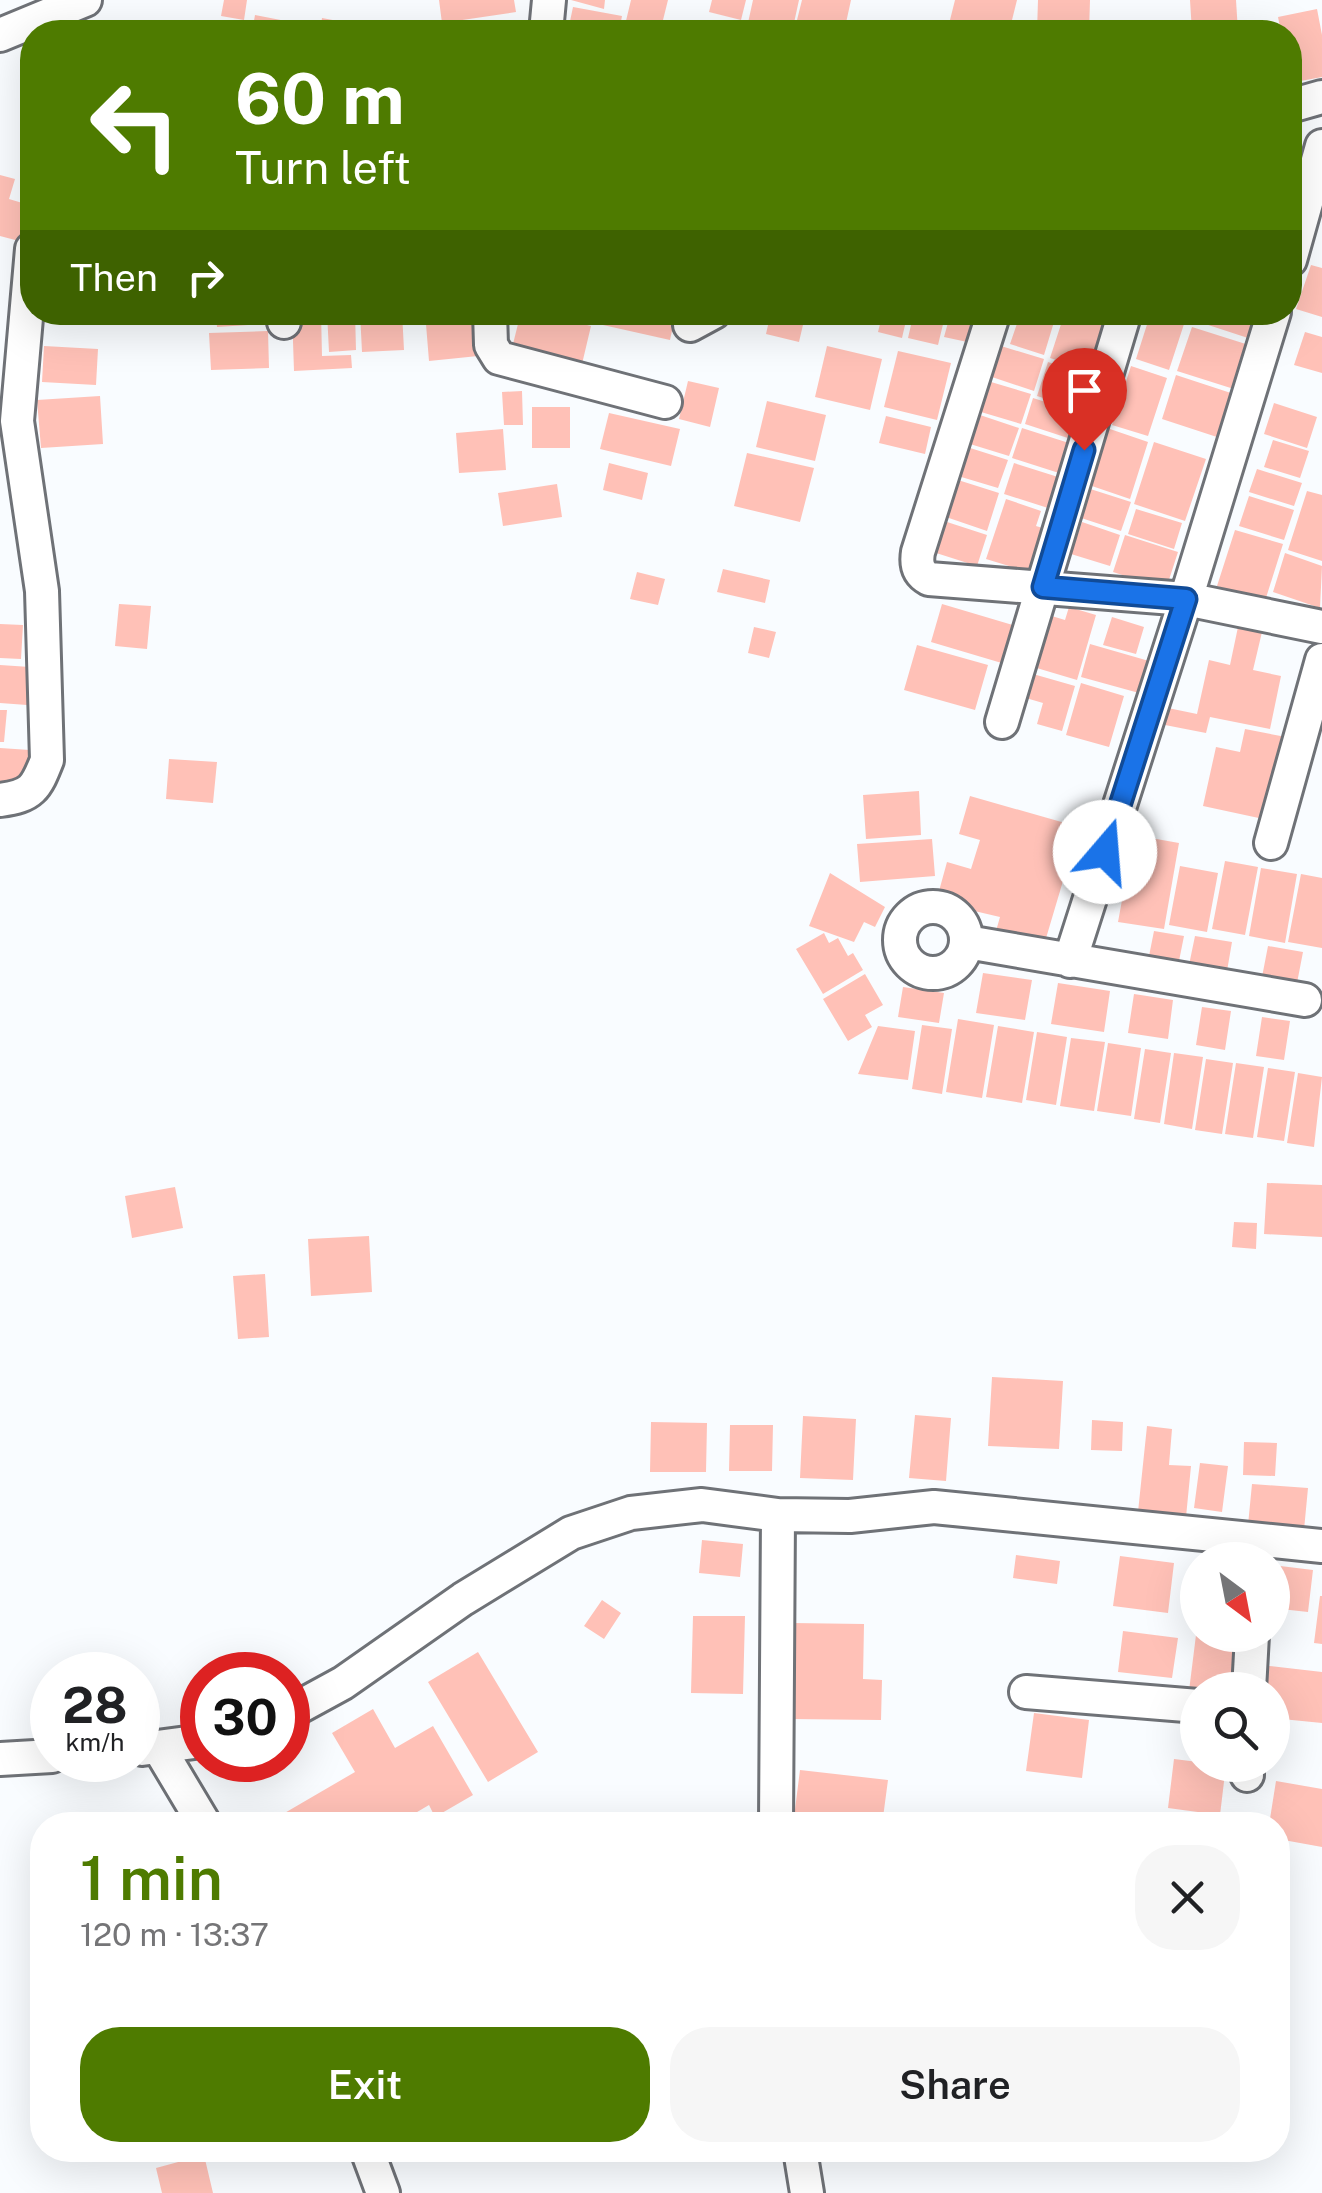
<!DOCTYPE html>
<meta charset="utf-8">
<style>
:root{--surface:#fff;--page:#f6f6f6;--text:#202124;--muted:#757577;--accent:#4e7b00}
body{margin:0;font-family:"Public Sans",sans-serif;background:var(--page);color:var(--text);height:100vh;display:flex;flex-direction:column;font-size:38px;white-space:nowrap}
*{box-sizing:border-box;margin:0}
p{font-size:32px;color:var(--muted)}
.icon{flex:none;width:55px;height:55px;fill:none;stroke:currentColor;stroke-width:2;stroke-linecap:round;stroke-linejoin:round}
.map{position:relative;flex:1;overflow:hidden}
.panel{position:absolute;left:30px;top:1812px;width:1260px;height:350px;display:flex;flex-direction:column;background:var(--surface);border-radius:40px;box-shadow:0 10px 40px #0002}
.panel>*{flex:none}
.guide{position:absolute;left:20px;top:20px;width:1282px;height:305px;border-radius:40px;box-shadow:0 10px 40px #0002;background:#4e7b00;color:#fff;overflow:hidden}
.needle{width:65px;rotate:148deg}
.fabs{position:absolute;left:1180px;top:1542px;display:grid;gap:20px}
.fabs a{display:grid;place-items:center;width:110px;height:110px;border-radius:50%;background:var(--surface);box-shadow:0 10px 40px #0002;font-size:50px}
.speed{position:absolute;left:30px;top:1652px;display:flex;gap:20px;font-size:50px;font-weight:700;text-align:center}
.speed>*{display:grid;place-content:center;width:130px;height:130px;border-radius:50%;background:var(--surface);box-shadow:0 10px 40px #0002;line-height:1}
.speed small{font-size:25px;font-weight:400}
.speed .limit{border:15px solid #d22;background:#fff;color:#111}
.pin{position:absolute;display:grid;place-items:center;width:85px;height:85px;color:#fff;margin:-102px -42px;border-radius:50% 50% 50% 0;rotate:-45deg;box-shadow:0 0 10px #0007}
.pin .icon{rotate:45deg}
.me{position:absolute;width:110px;margin:-55px;rotate:18deg;stroke-linejoin:round;filter:drop-shadow(0 0 8px #0008)}
.turn{display:flex;align-items:center;gap:35px;height:210px;padding:0 50px;font-size:45px}
.turn .icon{width:130px;height:130px;stroke-width:2.5}
.turn b{display:block;font-size:70px;line-height:85px}
.then{display:flex;align-items:center;height:95px;padding:0 50px;background:#0003;gap:20px;font-size:38px}
.round{display:grid;place-items:center;flex:none;width:105px;height:105px;border-radius:40px;background:var(--page)}
.headline{display:flex;align-items:center;justify-content:space-between;height:170px;padding:0 50px}
h1{font-size:60px;font-weight:600;line-height:75px;color:var(--accent)}
.cta{display:flex;gap:20px;margin-top:auto;padding:20px 50px}
.cta a{flex:1;height:115px;border-radius:40px;background:var(--accent);color:#fff;font-size:40px;font-weight:600;line-height:115px;text-align:center}
.cta a+a{background:var(--page);color:var(--text)}
.map>svg:first-child{display:block}
.building{fill:#ffc1b7}
.lines{fill:none;stroke-linecap:round;stroke-linejoin:round}
.street-casing{stroke:#6f7277;stroke-width:38}
.street{stroke:#fff;stroke-width:32}
.route-casing{stroke:#114b97;stroke-width:25}
.route{stroke:#1a73e8;stroke-width:18}
</style>
<div class="map">
<svg width="1322" height="2193" viewBox="0 0 1322 2193">
<rect width="100%" height="100%" fill="#f9fcff"/>
<!-- building -->
<path class="building" d="M224,0h23l-3,20 -23,-4z
M439,0h75l2,12 -74,11z
M571,0h34l-1,9z
M631,0h37l-8,32 -35,-7z
M712,0h34l-5,20 -32,-8z
M753,0h46l-7,32h-46z
M802,0h49l-7,32h-50z
M955,0h62l-8,32h-62z
M1038,0h52l-1,32h-52z
M1190,0h46l2,32h-46z
M573,7l49,9 -3,16 -50,-6z
M1317,9l5,26v42l-32,6v-51h-9l-3,-15z
M255,15l41,8 -2,9h-42z
M322,18l16,3 -2,11h-16z
M300,22l18,3 -1,7h-19z
M223,23l24,5 -1,4h-25z
M0,175l15,4 -6,20 20,6 -10,36 -19,-5z
M1311,265l11,3v49l-26,-8z
M216,312h46l1,12 -46,3z
M292,312h29l1,44 29,-1 1,13 -58,3z
M327,312h28l1,38 -27,2z
M360,312h42l2,38 -42,2z
M425,312h49l4,44 -49,5z
M521,312h13l57,14 -9,38 -70,-16z
M596,312h80l-6,28 -76,-17z
M771,312h35l-7,30 -33,-8z
M883,312h25l-6,26 -24,-6z
M914,312h32l-8,33 -30,-7z
M1021,312h36l-13,43 -34,-11z
M1065,312h30l13,5 -17,54 -41,-13z
M1151,312l34,9 -16,49 -33,-11z
M1195,312h65l-9,27 -58,-19z
M949,319l27,7 -4,17 -28,-6z
M1192,327l60,19 -15,44 -60,-19z
M268,331l1,37 -58,2 -2,-37z
M1305,332l17,5v36l-28,-8z
M44,346l54,3 -2,36 -54,-3z
M827,346l55,13 -12,51 -55,-13z
M1001,346l43,13 -10,32 -42,-14z
M898,351l53,12 -14,57 -53,-13z
M1048,362l44,14 -11,34 -44,-14z
M1131,366l36,12 -19,58 -36,-11z
M1176,375l61,20 -14,44 -61,-20z
M688,381l31,7 -9,39 -31,-8z
M991,382l40,12 -10,30 -40,-12z
M522,391l1,34h-19l-2,-33z
M100,396l3,48 -62,4 -4,-48z
M1033,398l50,16 -9,26 -49,-16z
M767,401l59,14 -11,46 -59,-14z
M1274,403l43,14 -10,31 -43,-14z
M532,407h38v41h-38z
M609,413l71,16 -9,37 -71,-17z
M980,415l39,13 -10,28 -39,-12z
M886,416l45,11 -6,27 -46,-11z
M1022,428l50,16 -10,30 -50,-16z
M1107,428l41,14 -18,57 -41,-14z
M503,429l3,41 -47,3 -3,-40z
M1273,440l36,11 -9,27 -36,-11z
M1154,442l52,17 -21,62 -51,-17z
M967,447l41,13 -10,28 -40,-12z
M747,453l67,15 -14,54 -66,-16z
M609,463l39,10 -6,27 -39,-10z
M1014,463l44,14 -10,31 -44,-14z
M1257,469l45,14 -8,23 -45,-14z
M958,480l41,13 -12,38 -41,-14z
M557,484l5,33 -59,9 -5,-33z
M1081,486l50,16 -10,29 -49,-16z
M1307,491l15,4v66l-34,-11z
M1249,496l45,14 -10,30 -45,-14z
M1006,499l35,12 -5,15 13,4 -14,44 -49,-15z
M1136,509l46,14 -8,26 -46,-15z
M944,521l43,14 -10,31 -44,-14z
M1082,522l38,13 -10,31 -39,-12z
M1235,530l48,14 -18,57 -48,-15z
M1125,535l53,17 -12,37 -53,-17z
M1285,553l37,13 -2,42 -47,-16z
M723,569l47,11 -5,23 -48,-11z
M637,572l28,7 -7,26 -28,-6z
M119,604l32,2 -4,43 -32,-3z
M942,604l74,22 -11,38 -74,-22z
M1069,607l27,8 -19,65 -47,-14 15,-52 20,6z
M1112,617l32,10 -8,27 -33,-9z
M0,624l23,1 -2,34 -21,-1z
M754,627l22,5 -7,26 -21,-5z
M1238,627l24,5 -9,38 28,6 -11,53 -60,-12 -4,16 -41,-8 3,-17 29,6 12,-54 21,5z
M1090,644l59,17 -10,32 -58,-16z
M917,645l71,20 -13,45 -71,-20z
M0,665l30,2 -3,38 -27,-2z
M1033,674l42,12 -13,45 -25,-7 6,-21 -17,-5z
M1081,683l43,13 -15,51 -43,-12z
M0,710h7l-3,32h-4z
M1245,729l41,8 -18,83 -65,-14 13,-59 24,5z
M0,748l30,2 -3,34 -27,-2z
M169,759l48,3 -4,41 -47,-4z
M919,791l2,44 -55,4 -3,-44z
M970,796l109,31 -35,118 -48,-14 4,-14 -64,-15 11,-40 24,7 9,-29 -21,-6z
M1134,835l45,8 -15,86 -46,-7z
M932,839l3,37 -75,6 -3,-38z
M1225,861l33,6 -13,68 -33,-6z
M1180,866l38,7 -11,59 -38,-7z
M1261,868l36,6 -12,69 -36,-7z
M830,873l55,34 -10,20 -11,-5 -10,20 -45,-16z
M1301,874l21,4v70l-34,-6z
M1154,931l30,5 -5,25 -30,-5z
M824,933l5,10 9,-5 10,18 5,-3 10,17 -40,24 -27,-45z
M1195,936l37,6 -5,29 -38,-6z
M1268,946l35,6 -6,31 -35,-6z
M983,973l49,7 -7,40 -49,-7z
M865,974l18,31 -18,10 7,12 -24,14 -25,-42z
M1058,983l52,8 -6,41 -53,-8z
M903,987l41,6 -5,30 -41,-6z
M1134,994l39,6 -5,39 -40,-6z
M1202,1007l29,4 -6,39 -29,-5z
M1262,1017l28,4 -6,39 -28,-4z
M958,1019l36,6 -12,73 -36,-6z
M922,1025l30,4 -10,65 -30,-5z
M878,1026l37,5 -7,49 -50,-6z
M998,1026l36,6 -12,71 -36,-6z
M1037,1032l30,5 -11,68 -30,-5z
M1071,1038l34,4 -11,69 -34,-5z
M1108,1043l33,5 -10,68 -34,-5z
M1145,1049l26,4 -11,70 -26,-4z
M1174,1053l29,4 -11,72 -28,-5z
M1206,1059l27,4 -11,71 -27,-4z
M1236,1063l28,4 -11,71 -28,-4z
M1268,1068l27,4 -11,69 -27,-4z
M1298,1073l24,4 -8,70 -27,-4z
M1267,1183l55,2v52l-58,-3z
M175,1187l8,41 -51,10 -7,-42z
M1234,1222l23,1 -1,26 -24,-2z
M369,1236l3,56 -61,4 -3,-57z
M265,1274l4,63 -31,2 -5,-63z
M992,1377l71,4 -4,68 -71,-3z
M915,1415l36,3 -5,63 -37,-3z
M803,1416l53,3 -3,61 -53,-2z
M1092,1420l31,2 -1,29 -31,-1z
M651,1422l56,1 -1,49h-56z
M730,1425h43l-1,46h-43z
M1147,1426l25,3 -3,36 22,1 -5,51 -48,-5z
M1244,1442l33,1 -2,33 -32,-1z
M1200,1463l28,3 -6,46 -28,-4z
M1252,1484l56,4 -4,42 -56,-5z
M702,1540l41,4 -3,33 -41,-4z
M1016,1555l44,6 -3,23 -44,-6z
M1120,1556l54,7 -6,50 -55,-7z
M1272,1565l41,5 -5,42 -36,-4z
M1320,1596h2v48l-8,-1z
M602,1600l19,13 -17,26 -20,-13z
M693,1616h52l-2,78 -52,-1z
M792,1623l72,1 -1,55 19,1 -1,40 -91,-1z
M1123,1631l55,7 -6,40 -54,-6z
M1196,1635h49l-7,55 -49,1z
M478,1652l60,100 -50,30 -60,-100z
M1269,1666l53,6v51l-50,-5v-28h-6z
M373,1709l22,39 38,-22 40,69 -38,22 -6,-12 -34,20h-131l91,-53 -23,-39z
M1034,1713l55,7 -7,58 -56,-7z
M1174,1759l24,3v3h28l-6,50 -52,-7z
M800,1770l88,10 -6,45h-89z
M1276,1781l46,8v58l-44,-8v-14h-9z
M1278,1898l10,3 -9,41h-1z
M204,2155l9,38h-51l-6,-25z"/>
<g class="lines">
<!-- street casing -->
<g class="street-casing">
<path id="street" d="M546,32l3,-32
M0,35l85,-35
M1290,106l32,-9
M1290,260l32,-114
M490,312l1,33 8,13 166,44
M994,312l-76,240c-2,12 0,21 11,27l257,20 136,28
M284,322v-10
M690,325l24,-13
M1002,722l123,-410
M0,800c32,-4 36,-12 47,-40l-5,-169 -25,-170 15,-172
M1271,843l51,-183
M900 940a33 33 0 1 1 66 0a33 33 0 1 1-66 0Z
M967,942l338,58
M1070,961l116,-362 88,-287
M1249,1690l3,-55
M1026,1692l172,14
M288,1713l55,-30 120,-84 108,-66 60,-20 71,-8 76,10 72,1 84,-9 388,39
M159,1748l46,77
M142,1749l60,-8
M0,1759l52,-3
M1247,1775v-10
M776,1825l2,-310
M367,2150l16,43
M800,2150l7,43"/>
</g>
<!-- street -->
<use href="#street" class="street"/>
</g>
<g class="lines">
<!-- route casing -->
<g class="route-casing">
<path id="route" d="M1084,450l-41,137 143,12 -81,253"/>
</g>
<!-- route -->
<use href="#route" class="route"/>
</g>
</svg>
<div class="fabs">
<a><svg class="needle" viewBox="-14 -14 28 28"><path d="M0-13l5 13h-10z" fill="#e53935"/><path d="M0 13l5-13h-10z" fill="#757577"/></svg></a>
<a><svg class="icon" aria-label="search" viewBox="0 0 24 24"><circle cx="10" cy="10" r="6"/><path d="M15 15l6 6"/></svg></a>
</div>
<div class="speed"><div>28<small>km/h</small></div><div class="limit">30</div></div>
<div class="pin" style="left:1084px;top:450px;background:#d93025"><svg class="icon" aria-label="arrive" viewBox="0 0 24 24"><path d="M6 21V4h12l-3 4 3 4H6"/></svg></div>
<svg class="me" style="left:1105px;top:852px" viewBox="-20 -20 40 40"><circle r="19" fill="#fff"/><path d="M0-13L10 11 0 6-10 11z" fill="#1a73e8"/></svg>
<div class="guide">
<div class="turn"><svg class="icon" aria-label="left" viewBox="0 0 24 24"><path d="M17 20v-9H6M10 6l-5 5 5 5"/></svg><div><b>60 m</b>Turn left</div></div>
<div class="then">Then<svg class="icon" aria-label="right" viewBox="0 0 24 24"><path d="M7 20v-9h11M14 6l5 5-5 5"/></svg></div>
</div>
<section class="panel">
<div class="headline"><div><h1>1 min</h1><p>120 m · 13:37</p></div><a class="round"><svg class="icon" aria-label="close" viewBox="0 0 24 24"><path d="M6 6l12 12M18 6L6 18"/></svg></a></div>
<div class="cta"><a>Exit</a><a>Share</a></div>
</section>
</div>
